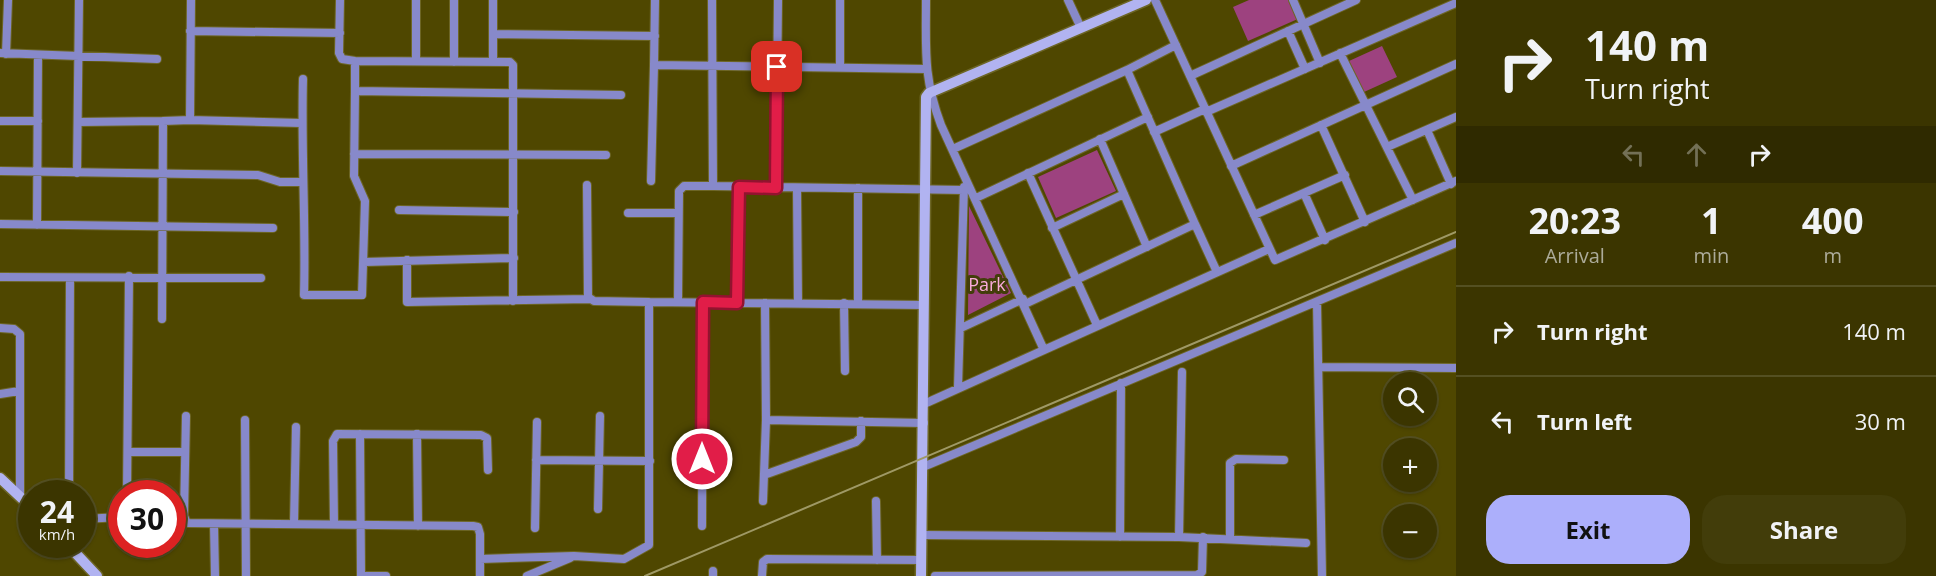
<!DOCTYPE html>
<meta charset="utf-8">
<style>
:root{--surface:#3b3500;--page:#423d0a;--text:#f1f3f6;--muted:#acab99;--line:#545022;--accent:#acaffb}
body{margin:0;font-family:"Open Sans",sans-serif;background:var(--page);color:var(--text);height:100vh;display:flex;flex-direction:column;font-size:22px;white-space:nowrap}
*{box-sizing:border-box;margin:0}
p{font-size:20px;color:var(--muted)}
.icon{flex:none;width:33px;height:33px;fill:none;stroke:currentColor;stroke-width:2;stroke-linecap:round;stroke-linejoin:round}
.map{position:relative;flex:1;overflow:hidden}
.drawer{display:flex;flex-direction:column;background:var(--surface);width:480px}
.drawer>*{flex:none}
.guide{background:#3b3500;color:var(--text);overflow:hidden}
.controls{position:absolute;left:1383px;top:372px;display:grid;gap:12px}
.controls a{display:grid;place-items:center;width:54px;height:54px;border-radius:50%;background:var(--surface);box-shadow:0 2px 4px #0004,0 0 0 2px var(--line);font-size:30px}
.speed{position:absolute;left:18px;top:480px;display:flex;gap:12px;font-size:30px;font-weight:700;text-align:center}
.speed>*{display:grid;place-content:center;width:78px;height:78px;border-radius:50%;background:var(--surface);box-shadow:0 2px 4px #0004,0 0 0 2px var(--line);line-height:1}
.speed small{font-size:15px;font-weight:400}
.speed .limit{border:9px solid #d22;background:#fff;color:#111}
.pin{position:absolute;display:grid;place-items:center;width:51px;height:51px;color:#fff;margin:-26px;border-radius:12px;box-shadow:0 3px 9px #0006}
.me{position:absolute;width:66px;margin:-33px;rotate:0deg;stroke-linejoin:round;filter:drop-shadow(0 0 4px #0008)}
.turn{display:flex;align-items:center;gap:21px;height:126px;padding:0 30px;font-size:27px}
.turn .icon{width:78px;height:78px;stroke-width:2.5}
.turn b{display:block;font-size:42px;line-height:51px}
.lanes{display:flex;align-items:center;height:57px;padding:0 30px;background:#0003;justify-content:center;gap:30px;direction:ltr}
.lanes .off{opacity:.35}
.eta{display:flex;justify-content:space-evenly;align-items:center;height:102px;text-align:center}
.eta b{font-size:36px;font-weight:700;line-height:42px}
.cta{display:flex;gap:12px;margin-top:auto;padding:12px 30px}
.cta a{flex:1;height:69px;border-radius:24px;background:var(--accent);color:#111;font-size:24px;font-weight:700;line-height:69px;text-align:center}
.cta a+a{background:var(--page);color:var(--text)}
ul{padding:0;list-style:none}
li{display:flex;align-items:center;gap:18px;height:90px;padding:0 30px;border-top:2px solid var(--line)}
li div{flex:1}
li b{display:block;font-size:22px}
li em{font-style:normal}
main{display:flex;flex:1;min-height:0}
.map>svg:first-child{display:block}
.green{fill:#9d427f}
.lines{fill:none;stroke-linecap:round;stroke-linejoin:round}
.street-casing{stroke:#6d6626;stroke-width:10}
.secondary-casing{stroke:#6d6626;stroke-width:13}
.street{stroke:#8789ca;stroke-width:8}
.secondary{stroke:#b1b3f1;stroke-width:10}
.rail{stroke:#9f9965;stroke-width:2}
.route-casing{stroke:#92132f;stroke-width:15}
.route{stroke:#e11d48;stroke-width:10}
.labels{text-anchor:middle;stroke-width:6;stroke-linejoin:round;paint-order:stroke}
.park-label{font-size:18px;fill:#faabdb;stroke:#433d0a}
</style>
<main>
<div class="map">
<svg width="1456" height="576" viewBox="0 0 1456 576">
<rect width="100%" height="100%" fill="#4f4700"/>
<!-- green -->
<path class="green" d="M1249,0h43l8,18 -52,23 -15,-34z
M1382,46l15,31 -33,15 -15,-31z
M1097,150l19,41 -60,27 -18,-41z
M969,206l42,87 -43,22z"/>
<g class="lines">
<!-- street casing -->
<g class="street-casing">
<path id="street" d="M340,0l-1,53 3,6 13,2 155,1 3,3v236
M712,0l1,186 251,4
M926,0c0,50 -3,77 15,125l103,225 225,-101
M1068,0l13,28
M1155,0l120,260 181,-79
M1293,0l27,63
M190,31l150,2
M1288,31l17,38
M493,34l162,2
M0,53l157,6
M1340,53l73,147
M6,54l2,-54
M355,61v30l266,4
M416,61v-61
M493,61v-61
M454,62v-62
M654,65l1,-65
M840,67v-67
M1190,76l166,-76
M303,79c-2,73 3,144 1,216h58l3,-94 -11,-25 1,-85
M1206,112l250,-109
M190,120l111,3
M0,121h38
M78,122l85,-1
M1321,125l44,97
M1427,130l24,54
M1154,132l51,-23
M1100,139l47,108
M1387,147l69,-30
M953,149l174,-79
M354,154l252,1
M1231,166l225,-102
M0,171l258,4 22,7h21
M77,173l2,-173
M1028,173l69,152
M651,181l3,-116 272,4
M776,188l2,-188
M797,188l1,115
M1304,193l21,47
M976,198l172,-81
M399,210l115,2
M628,213h50
M1254,215l91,-40
M0,224l273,4
M1195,224l22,48
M37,225l1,-170
M1052,228l72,-34
M407,260v42l183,-3
M364,262l150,-4
M0,277l261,1
M649,302l275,3
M678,302l1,-111 5,-5h29
M737,303l2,-116
M844,303l1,68
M1317,303l5,273
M858,304v-116
M1025,304l170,-80 -68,-154 49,-25
M162,319l1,-198 27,-1 1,-120
M0,328l14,1 6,5v162
M961,328l62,-29
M1319,367l137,1
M958,387l6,-200
M0,394l19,-3
M924,404l120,-54
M186,416l-2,100 3,7 286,3 5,1 2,7v42
M245,420l1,156
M766,420l158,3
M360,434l1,142
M417,434l1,92
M128,452h56
M536,460l114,1
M923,467l533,-224
M764,475l92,-33 5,-5v-16
M69,494l1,-216
M127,494l2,-218
M763,501l3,-81 -1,-117
M876,501l1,59
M598,509l2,-93
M82,519l40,-2
M294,523l2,-96
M214,524l1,52
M334,524l-1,-83 4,-7 144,1 6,3 1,32
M702,526l1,-224
M535,528l2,-106
M921,535l258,2 3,-165
M1120,537l1,-154
M1179,537l127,6
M1230,538v-75l6,-4 48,1
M480,559l94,-3 50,3 25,-14v-243l-55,-1 -6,-4 -1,-112
M361,576h25
M527,576l43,-18
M713,576v-5
M762,576l1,-14 4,-3 154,1
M935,576l262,-1 5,-3 1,-35"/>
</g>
<!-- secondary casing -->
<g class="secondary-casing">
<path id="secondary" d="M0,478l32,30
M67,544l30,32
M921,576l5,-479 3,-4 217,-93"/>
</g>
<!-- street -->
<use href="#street" class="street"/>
<!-- secondary -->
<use href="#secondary" class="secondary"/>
<!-- rail -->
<path class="rail" d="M645,576l811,-344"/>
</g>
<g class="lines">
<!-- route casing -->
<g class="route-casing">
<path id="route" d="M702,459l1,-157 34,1 2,-116 37,1 1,-121"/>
</g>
<!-- route -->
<use href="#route" class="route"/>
</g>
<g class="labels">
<!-- park labels -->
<g class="park-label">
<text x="987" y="291">Park</text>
</g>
</g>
</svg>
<div class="controls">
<a><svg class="icon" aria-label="search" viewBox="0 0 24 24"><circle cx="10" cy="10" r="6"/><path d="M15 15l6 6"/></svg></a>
<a>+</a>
<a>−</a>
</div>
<div class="speed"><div>24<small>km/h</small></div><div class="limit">30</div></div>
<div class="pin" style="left:777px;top:67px;background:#d93025"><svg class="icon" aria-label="arrive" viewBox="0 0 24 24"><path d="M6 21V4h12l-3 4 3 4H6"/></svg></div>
<svg class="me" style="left:702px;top:459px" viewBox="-20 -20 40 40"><circle r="17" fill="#e11d48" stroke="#fff" stroke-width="3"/><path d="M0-11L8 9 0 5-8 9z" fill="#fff"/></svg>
</div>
<section class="drawer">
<div class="guide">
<div class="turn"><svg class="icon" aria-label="right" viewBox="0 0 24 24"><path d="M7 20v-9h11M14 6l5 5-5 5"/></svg><div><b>140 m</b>Turn right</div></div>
<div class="lanes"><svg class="icon off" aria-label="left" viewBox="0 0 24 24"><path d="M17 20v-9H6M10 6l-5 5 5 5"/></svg><svg class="icon off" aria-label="ahead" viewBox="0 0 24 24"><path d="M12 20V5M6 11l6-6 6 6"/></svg><svg class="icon" aria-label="right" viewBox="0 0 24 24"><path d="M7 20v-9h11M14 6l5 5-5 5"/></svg></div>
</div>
<div class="eta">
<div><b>20:23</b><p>Arrival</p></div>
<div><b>1</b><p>min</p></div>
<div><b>400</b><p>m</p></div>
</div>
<ul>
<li><svg class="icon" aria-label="right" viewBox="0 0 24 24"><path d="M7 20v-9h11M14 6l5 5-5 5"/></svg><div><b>Turn right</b></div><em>140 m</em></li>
<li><svg class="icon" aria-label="left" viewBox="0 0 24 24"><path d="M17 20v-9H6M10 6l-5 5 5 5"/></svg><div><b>Turn left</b></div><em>30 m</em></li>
</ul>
<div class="cta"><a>Exit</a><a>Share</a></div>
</section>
</main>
